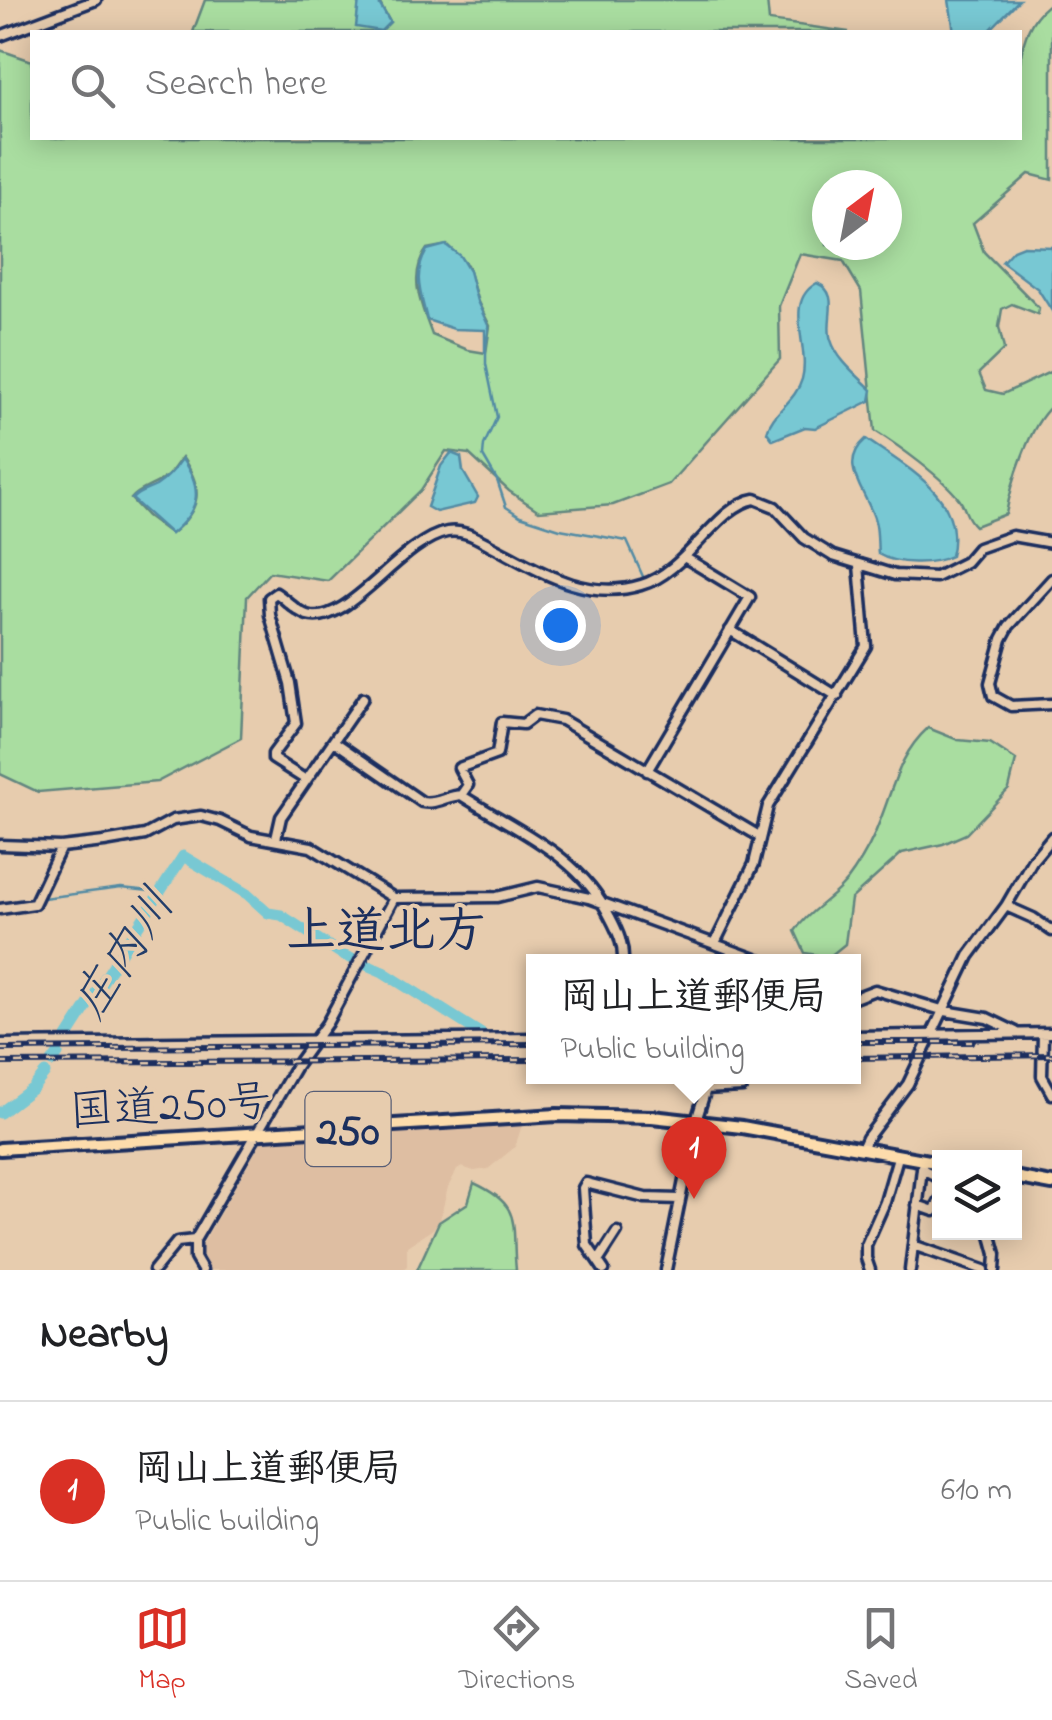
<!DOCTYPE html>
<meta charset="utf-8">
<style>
:root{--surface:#fff;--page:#f6f6f6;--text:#202124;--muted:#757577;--line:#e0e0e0;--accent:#d93025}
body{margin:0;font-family:"Indie Flower","Klee One",sans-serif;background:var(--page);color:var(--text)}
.controls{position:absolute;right:30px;bottom:30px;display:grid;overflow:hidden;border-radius:0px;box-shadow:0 5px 25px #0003}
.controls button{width:90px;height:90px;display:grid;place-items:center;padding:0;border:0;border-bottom:2px solid var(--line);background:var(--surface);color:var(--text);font:50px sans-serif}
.compass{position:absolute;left:812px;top:170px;width:90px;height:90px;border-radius:50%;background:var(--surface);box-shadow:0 5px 25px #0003;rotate:32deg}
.you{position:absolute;left:560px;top:625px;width:35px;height:35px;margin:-25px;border:8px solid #fff;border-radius:50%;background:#1a73e8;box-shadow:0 0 0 15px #1a73e833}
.badge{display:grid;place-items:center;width:65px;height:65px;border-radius:50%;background:var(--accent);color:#fff;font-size:32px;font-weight:700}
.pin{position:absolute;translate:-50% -82px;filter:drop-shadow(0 2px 5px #0008)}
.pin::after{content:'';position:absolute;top:52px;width:35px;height:30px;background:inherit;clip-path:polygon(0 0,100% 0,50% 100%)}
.popup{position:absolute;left:526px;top:954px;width:335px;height:130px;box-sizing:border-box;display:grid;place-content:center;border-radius:0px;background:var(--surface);filter:drop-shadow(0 2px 8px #0005);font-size:32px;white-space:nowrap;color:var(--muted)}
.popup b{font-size:38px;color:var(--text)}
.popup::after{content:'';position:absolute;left:50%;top:100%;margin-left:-20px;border:20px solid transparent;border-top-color:var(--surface)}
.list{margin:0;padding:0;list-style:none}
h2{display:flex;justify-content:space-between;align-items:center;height:130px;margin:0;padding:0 40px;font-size:42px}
h2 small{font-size:32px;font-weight:400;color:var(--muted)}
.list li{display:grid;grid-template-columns:65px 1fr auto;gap:30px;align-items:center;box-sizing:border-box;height:180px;padding:0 40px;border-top:2px solid var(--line)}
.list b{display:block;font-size:38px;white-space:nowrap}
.list p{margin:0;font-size:32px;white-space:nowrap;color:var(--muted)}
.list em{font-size:32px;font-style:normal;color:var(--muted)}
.icon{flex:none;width:55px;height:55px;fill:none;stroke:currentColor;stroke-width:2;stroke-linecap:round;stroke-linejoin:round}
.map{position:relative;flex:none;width:1052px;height:1270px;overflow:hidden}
.search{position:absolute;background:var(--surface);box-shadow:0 5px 25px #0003;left:30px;right:30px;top:30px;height:110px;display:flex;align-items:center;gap:25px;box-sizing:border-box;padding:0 35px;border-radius:0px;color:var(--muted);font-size:38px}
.sheet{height:310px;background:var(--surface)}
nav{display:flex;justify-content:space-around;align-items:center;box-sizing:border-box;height:140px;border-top:2px solid var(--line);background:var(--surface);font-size:28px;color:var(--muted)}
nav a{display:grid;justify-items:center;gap:5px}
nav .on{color:var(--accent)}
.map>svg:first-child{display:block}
.built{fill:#debea2}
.green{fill:#a9dda0;stroke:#62867f;stroke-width:2.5;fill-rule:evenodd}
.water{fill:#78c8d3;stroke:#538ba4;stroke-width:2.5}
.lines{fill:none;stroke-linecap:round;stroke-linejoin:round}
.stream{stroke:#538ba4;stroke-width:2.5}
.river{stroke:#78c8d3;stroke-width:11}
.minor-casing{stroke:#1b2f5e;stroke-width:15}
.highway-casing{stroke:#1b2f5e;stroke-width:18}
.minor{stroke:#e7ccae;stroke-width:8}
.highway{stroke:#fddcac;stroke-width:10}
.rail-casing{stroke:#1b2f5e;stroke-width:6}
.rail{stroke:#e7ccae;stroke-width:2.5;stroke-dasharray:8;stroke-linecap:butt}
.labels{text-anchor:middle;stroke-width:8;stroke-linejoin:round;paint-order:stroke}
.shield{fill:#e7ccae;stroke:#585e76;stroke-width:2.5}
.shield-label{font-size:42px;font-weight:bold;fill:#1b2f5e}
.street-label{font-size:45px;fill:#1b2f5e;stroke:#e7ccae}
.water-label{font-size:48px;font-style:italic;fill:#243e6a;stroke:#e7ccae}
.quarter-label{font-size:50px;font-weight:bold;fill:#1b2f5e;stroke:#e7ccae}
</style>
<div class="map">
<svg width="1052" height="1270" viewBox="0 0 1052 1270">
<rect width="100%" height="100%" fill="#e7ccae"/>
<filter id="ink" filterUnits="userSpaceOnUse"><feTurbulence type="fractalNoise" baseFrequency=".01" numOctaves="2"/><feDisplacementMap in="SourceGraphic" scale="20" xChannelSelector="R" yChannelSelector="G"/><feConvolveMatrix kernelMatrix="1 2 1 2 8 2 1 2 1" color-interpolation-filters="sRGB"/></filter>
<g filter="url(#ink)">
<path class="built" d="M 522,1125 L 515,1147 L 488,1169 L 474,1171 L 462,1167 L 457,1170 L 448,1187 L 440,1219 L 433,1229 L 407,1246 L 407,1266 L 402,1270 L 207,1270 L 205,1267 L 201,1256 L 202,1245 L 261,1142 Z"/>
<path class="green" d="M 205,0 L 359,0 L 381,31 L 390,22 L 378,0 L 767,0 L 769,21 L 849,32 L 193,32 Z
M 1052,2 L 1052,180 L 1029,174 L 973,223 L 984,252 L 1039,308 L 1038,314 L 1012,304 L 1002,309 L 999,327 L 1004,349 L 979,373 L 986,390 L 1003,394 L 1052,371 L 1052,406 C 1029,425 1011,485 1006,514 L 975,526 C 965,517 966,508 959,499 C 942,477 899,446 875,431 L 861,291 L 843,261 L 800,254 L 779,306 L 780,359 L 669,484 L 613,505 L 539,511 L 509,491 L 469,454 L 446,451 L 421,490 L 328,581 L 270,572 L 247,597 L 241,738 L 157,782 L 38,792 L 0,774 L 0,50 L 32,61 L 32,138 L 1020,138 C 1020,94 1009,30 1052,2 ZM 827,185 L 887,185 L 887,245 L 827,245 ZM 447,245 L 467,265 L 478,302 L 490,326 L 486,353 L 468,350 L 432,335 C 422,307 407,277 427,249 ZM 182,457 C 204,488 202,509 171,534 L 147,516 L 131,499 C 140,488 155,486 166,477 C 173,471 177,463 182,457 Z
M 928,728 L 958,740 L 990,743 L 1016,760 L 1009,789 L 966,834 L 943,844 L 902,853 L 851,899 L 845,944 L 829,957 L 805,953 L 795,931 C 811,907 838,897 854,871 C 864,856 873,840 879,823 C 893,789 899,754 928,728 Z
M 474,1183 C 524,1206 511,1223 516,1270 L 417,1270 L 439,1222 L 468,1203 Z"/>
<path class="water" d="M 359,0 L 377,0 L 390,22 L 381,31 L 356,27 Z
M 949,0 L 1019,0 L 988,32 L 954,32 Z
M 446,245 L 460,256 L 469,271 L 477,301 L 489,327 L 485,353 L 485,330 L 454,329 L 427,320 C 421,294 412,275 427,250 Z
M 1023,246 L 1052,247 L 1052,311 L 1038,289 L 1002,262 L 1013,250 Z
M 817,283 C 842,294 824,320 831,340 C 837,360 858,376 872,390 L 870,401 L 815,428 L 805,427 L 773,440 L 767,432 C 772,412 796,401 802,379 C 811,348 782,302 817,283 Z
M 866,439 C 907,468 966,497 951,556 C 933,565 896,565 878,554 C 877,544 878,531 875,521 C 867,491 836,465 866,439 Z
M 451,453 L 461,457 L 463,471 L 478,497 L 475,503 L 436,512 L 427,507 L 441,466 Z
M 182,459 C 203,489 201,509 171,534 L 132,499 C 139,491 146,491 156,486 C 167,479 175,469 182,459 Z"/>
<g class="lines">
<path class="stream" d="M 486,346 L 486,364 L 497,417 L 484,445 L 483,456 L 497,480 L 506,507 L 520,516 L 560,529 L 627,541 L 645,581
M 43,898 L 121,888 L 160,892
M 0,905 L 31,900"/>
<path class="river" d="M 66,1039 L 183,856 L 247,894 L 268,913 L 281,915 L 343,955 L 383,972 L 483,1035
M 52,1062 L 58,1054
M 0,1113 L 33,1088 L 45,1073"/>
<g class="minor-casing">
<path id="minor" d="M 0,36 L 96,0
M 1052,579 L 1009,626 L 1002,639 L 990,683 L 993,696 L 1011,706 L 1052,704
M 730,630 L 837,696
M 335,742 L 422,802 C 436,805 446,796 461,795 C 517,831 580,855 610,917 C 618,932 624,945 623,962
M 647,771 L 750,597 L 684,557
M 306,780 L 273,759 L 273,754 L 296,723 L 290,683 L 270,615 L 269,598 L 276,593 C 287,600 295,611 307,615 C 348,628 400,541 447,532 C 463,529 477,538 490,545 C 538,570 585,602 641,585 C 686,573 717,505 755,499 L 775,507 L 804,538 L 833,556 L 895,575 L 936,577 L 966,562 L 978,548 L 1012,536 L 1052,543
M 461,795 L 468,785 L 459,768 L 497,754 L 502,722 L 523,724 L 535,715 L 562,720 L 759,836
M 276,839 L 281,817 L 363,698
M 0,845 L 61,847 L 104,842 L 145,835 L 173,820 L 201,816 L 220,821 L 251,836 L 311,847 L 394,898 L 497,897 L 538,887 L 589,898 L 764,962
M 1006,906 L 1033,918 L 1052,931
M 0,909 L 34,904 L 61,847
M 715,943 L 754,864 L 768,806 L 866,646 L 859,565
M 854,998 L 875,990 L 945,1011 L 987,1018 L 1016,1032
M 1043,1035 L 1042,1076 L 1052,1094
M 854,1036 L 1052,1033
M 0,1044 L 534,1038
M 704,1089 L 742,1087 L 746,1080 L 742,1076
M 862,1149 L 867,1138 L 908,1084 L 969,956 L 1006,906 L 1032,861 L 1052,837
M 922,1169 L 940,1178
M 917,1205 L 934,1211 L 940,1200
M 990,1232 L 996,1254 L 995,1270
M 195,1240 L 195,1258 L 202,1270
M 913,1245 L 984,1270
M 599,1260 L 617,1232
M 154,1270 L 177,1242 L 195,1240 L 296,1066 L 327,1023 L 394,898
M 604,1270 L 587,1245 L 583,1188 L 586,1183 L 645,1198 L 680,1199
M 666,1270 L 696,1121 L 710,1076
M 870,1270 L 866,1258 L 866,1245 L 885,1202 L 898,1157
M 910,1270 L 923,1160"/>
</g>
<g class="highway-casing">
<path id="highway" d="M 0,1149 L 557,1115 L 652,1117 L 742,1127 L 940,1163
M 1014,1177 L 1052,1184"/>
</g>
<use href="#minor" class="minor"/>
<use href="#highway" class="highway"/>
<g class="rail-casing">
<path id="rail" d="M 854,1042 L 972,1042
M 0,1049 L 534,1044
M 854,1058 L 1052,1055
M 0,1063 L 534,1060"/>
</g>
<use href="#rail" class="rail"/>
</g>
</g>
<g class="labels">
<rect class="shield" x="305.5" y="1092" width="85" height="74" rx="8"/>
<g class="shield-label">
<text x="348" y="1144">250</text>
</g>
<g class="street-label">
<text transform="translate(170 1104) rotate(-3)" y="16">国道250号</text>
</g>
<g class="water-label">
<text transform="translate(122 952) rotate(-57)" y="17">庄内川</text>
</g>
<g class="quarter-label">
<text x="386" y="946">上道北方</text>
</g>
</g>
</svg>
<div class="controls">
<button><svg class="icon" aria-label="layers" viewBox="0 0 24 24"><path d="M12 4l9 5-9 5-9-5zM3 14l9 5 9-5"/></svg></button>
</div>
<svg class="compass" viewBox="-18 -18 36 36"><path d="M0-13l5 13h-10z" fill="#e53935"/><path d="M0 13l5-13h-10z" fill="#757577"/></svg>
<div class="you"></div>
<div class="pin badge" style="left:694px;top:1199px">1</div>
<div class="popup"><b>岡山上道郵便局</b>Public building</div>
<div class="search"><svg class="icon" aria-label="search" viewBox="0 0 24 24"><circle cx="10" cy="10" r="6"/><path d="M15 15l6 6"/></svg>Search here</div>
</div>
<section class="sheet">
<h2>Nearby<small></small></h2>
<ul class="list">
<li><span class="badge">1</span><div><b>岡山上道郵便局</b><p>Public building</p></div><em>610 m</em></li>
</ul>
</section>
<nav>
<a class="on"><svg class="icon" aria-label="map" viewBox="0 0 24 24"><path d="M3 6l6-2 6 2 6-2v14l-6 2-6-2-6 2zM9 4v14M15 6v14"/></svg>Map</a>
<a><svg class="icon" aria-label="directions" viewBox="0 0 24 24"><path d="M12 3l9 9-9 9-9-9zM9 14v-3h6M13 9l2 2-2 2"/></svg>Directions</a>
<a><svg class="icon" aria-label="saved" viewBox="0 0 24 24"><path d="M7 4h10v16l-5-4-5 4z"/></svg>Saved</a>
</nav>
